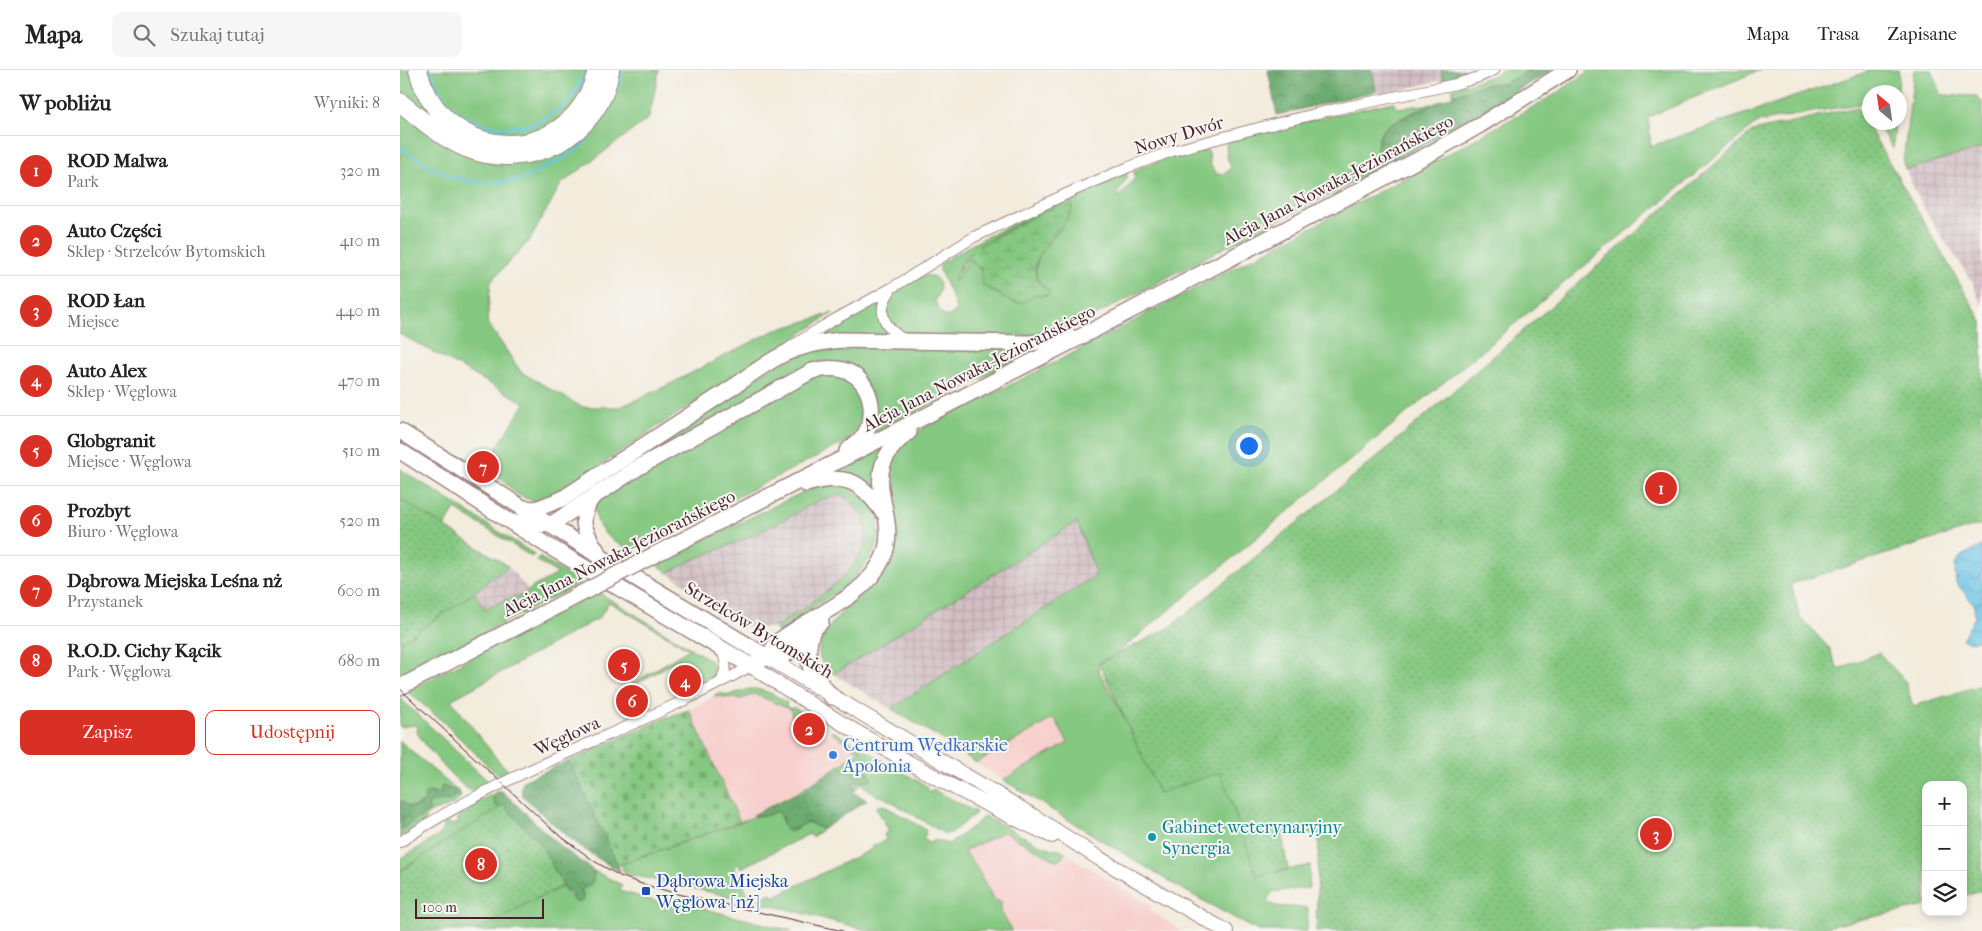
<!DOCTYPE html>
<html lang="pl">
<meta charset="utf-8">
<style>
:root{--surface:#fff;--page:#f6f6f6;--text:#222;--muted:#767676;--line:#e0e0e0;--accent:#d93025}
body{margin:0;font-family:"IM FELL French Canon",serif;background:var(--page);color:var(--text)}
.controls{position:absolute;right:15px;bottom:15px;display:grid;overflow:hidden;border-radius:10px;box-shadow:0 2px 8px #0003}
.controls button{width:45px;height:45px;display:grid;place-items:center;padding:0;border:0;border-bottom:1px solid var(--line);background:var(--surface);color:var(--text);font:25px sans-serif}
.compass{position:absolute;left:1462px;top:15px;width:45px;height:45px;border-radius:50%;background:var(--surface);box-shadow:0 2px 8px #0003;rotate:331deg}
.scale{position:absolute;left:15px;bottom:12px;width:129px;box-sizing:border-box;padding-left:5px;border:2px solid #4a1f2b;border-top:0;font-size:14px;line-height:18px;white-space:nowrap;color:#4a1f2b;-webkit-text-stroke:4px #f6f6f2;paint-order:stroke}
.you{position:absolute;left:848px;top:375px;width:18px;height:18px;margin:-12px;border:4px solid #fff;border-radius:50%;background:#1a73e8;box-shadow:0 0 0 8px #1a73e833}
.badge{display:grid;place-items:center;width:32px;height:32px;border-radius:50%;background:var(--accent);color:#fff;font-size:16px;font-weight:700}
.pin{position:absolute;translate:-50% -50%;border:2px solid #fff;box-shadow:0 1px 5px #0006}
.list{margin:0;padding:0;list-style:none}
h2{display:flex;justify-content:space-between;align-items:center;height:65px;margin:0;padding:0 20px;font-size:21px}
h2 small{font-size:16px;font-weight:400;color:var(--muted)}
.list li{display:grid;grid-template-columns:32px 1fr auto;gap:15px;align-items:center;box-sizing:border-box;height:70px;padding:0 20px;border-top:1px solid var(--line)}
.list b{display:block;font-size:19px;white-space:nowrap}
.list p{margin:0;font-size:16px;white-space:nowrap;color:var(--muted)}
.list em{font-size:16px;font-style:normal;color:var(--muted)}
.actions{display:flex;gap:10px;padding:15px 20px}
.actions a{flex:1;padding:11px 0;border:1px solid var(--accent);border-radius:10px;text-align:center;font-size:18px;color:var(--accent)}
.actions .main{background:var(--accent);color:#fff}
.icon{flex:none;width:28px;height:28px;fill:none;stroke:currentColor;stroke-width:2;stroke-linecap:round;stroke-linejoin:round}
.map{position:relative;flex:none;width:1582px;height:861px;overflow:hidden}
header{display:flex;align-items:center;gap:30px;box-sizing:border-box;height:70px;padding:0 25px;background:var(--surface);border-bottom:1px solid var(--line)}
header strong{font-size:24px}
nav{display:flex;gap:28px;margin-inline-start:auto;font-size:18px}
.search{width:350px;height:45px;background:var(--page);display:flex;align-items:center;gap:12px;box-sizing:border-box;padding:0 18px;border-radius:10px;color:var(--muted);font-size:19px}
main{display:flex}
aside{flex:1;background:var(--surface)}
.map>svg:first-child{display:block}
.built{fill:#f7d0cd}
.industrial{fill:url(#industrial-grid)}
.grass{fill:#85c881;stroke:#687456;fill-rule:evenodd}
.forest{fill:url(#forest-crowns);stroke:#5b664d}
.wetland{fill:url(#wetland-marsh);stroke:#687456}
.cemetery{fill:url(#cemetery-stones);stroke:#687456}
.garden{fill:url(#garden-dots);stroke:#687456}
.water{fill:url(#water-waves);stroke:#5a7289}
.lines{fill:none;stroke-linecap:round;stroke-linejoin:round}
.stream{stroke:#6ac4e7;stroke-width:2.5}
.street-casing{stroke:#9e8583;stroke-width:12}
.secondary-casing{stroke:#9e8583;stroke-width:16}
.primary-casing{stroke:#9e8583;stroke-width:18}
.highway-casing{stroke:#9e8583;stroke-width:20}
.street{stroke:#fff;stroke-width:10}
.secondary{stroke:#fff;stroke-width:14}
.primary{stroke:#fff;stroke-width:15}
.highway{stroke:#fff;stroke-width:18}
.tram{stroke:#4a1f2b;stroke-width:1}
.primary-bridge-casing{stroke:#9e8583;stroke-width:18;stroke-linecap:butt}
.primary-bridge{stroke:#fff;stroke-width:15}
.shop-dot{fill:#3f7fe0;stroke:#f6f6f2;stroke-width:2}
.culture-dot{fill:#0f9aa8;stroke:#f6f6f2;stroke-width:2}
.transit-dot{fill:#1a4fb4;stroke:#f6f6f2;stroke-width:2}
.labels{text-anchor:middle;stroke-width:4;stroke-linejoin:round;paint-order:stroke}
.street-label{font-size:18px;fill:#4a1f2b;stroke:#f6f6f2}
.shop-label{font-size:18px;fill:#366cbe;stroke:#f6f6f2;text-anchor:start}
.culture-label{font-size:18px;fill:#0d838f;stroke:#f6f6f2;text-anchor:start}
.transit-label{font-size:18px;fill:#164399;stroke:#f6f6f2;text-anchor:start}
</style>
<header>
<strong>Mapa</strong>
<div class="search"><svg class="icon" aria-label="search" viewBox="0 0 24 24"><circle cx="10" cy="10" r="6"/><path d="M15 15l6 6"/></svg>Szukaj tutaj</div>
<nav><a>Mapa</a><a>Trasa</a><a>Zapisane</a></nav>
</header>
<main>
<aside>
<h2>W pobliżu<small>Wyniki: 8</small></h2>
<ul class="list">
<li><span class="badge">1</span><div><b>ROD Malwa</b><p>Park</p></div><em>320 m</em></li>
<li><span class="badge">2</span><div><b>Auto Części</b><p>Sklep · Strzelców Bytomskich</p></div><em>410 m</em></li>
<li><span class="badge">3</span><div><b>ROD Łan</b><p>Miejsce</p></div><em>440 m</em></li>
<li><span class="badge">4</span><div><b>Auto Alex</b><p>Sklep · Węglowa</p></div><em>470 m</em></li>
<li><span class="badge">5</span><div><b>Globgranit</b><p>Miejsce · Węglowa</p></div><em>510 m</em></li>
<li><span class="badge">6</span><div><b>Prozbyt</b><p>Biuro · Węglowa</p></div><em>520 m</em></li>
<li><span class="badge">7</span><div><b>Dąbrowa Miejska Leśna nż</b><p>Przystanek</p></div><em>600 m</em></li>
<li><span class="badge">8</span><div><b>R.O.D. Cichy Kącik</b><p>Park · Węglowa</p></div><em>680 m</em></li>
</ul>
<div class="actions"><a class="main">Zapisz</a><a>Udostępnij</a></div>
</aside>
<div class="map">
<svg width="1582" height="861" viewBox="0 0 1582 861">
<defs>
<pattern id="industrial-grid" width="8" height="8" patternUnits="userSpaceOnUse" patternTransform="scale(1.25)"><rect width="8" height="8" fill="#d2bec3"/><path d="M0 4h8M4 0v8" fill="none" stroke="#b6a3a8"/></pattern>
<pattern id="forest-crowns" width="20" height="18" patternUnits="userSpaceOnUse" patternTransform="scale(1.25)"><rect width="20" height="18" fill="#6cac6f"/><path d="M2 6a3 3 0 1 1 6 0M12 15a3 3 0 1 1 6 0" fill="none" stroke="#5b8b5b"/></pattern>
<pattern id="wetland-marsh" width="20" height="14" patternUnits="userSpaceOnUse" patternTransform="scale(1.25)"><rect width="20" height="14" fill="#85c881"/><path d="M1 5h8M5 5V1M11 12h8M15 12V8" fill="none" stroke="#74ab70"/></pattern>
<pattern id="cemetery-stones" width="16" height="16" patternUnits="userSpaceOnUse" patternTransform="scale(1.25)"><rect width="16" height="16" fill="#85c881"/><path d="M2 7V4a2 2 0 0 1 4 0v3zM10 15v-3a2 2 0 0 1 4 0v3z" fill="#74ab70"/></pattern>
<pattern id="garden-dots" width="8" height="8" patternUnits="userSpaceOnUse" patternTransform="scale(1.25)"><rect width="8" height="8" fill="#85c881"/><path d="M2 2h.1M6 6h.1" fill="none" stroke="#74ab70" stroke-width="1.8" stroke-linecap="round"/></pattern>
<pattern id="water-waves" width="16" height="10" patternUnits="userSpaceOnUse" patternTransform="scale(1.25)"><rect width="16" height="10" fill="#6ac4e7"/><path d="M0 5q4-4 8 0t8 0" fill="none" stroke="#5da8c6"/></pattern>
</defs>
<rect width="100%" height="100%" fill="#f6f6f2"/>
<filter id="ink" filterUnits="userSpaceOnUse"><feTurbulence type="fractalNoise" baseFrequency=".02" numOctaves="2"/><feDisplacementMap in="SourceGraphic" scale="10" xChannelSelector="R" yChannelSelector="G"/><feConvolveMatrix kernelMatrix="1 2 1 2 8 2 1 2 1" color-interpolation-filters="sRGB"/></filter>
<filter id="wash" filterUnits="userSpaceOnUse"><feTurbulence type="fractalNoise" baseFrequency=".0096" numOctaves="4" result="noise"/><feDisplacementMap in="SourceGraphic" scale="20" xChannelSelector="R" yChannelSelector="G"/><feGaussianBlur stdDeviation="1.12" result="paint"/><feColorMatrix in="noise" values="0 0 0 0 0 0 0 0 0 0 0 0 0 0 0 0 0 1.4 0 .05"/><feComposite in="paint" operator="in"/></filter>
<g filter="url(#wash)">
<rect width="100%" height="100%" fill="#f3ebdb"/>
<path class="built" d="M 355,624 L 409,648 L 425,666 L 431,662 L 460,681 L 433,702 L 402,720 L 340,752 L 289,640 L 316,625 L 341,629 Z
M 654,648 L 669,673 L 603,710 L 576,693 Z
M 604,762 L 629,776 L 661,789 L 666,784 L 750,835 L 752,842 L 782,861 L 612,861 L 577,798 L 563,781 Z"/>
<path class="industrial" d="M 972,0 L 1041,0 L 1043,10 L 980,24 L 976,21 Z
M 1582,77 L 1582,236 L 1571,209 L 1533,154 L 1516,123 L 1506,100 Z
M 442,425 L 455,435 L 467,456 L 468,469 L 455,495 L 429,520 L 374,558 L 351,558 L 268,503 L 297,488 L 357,464 L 422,429 Z
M 677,452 L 697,505 L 491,639 L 434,604 Z
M 108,496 L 129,521 L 116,529 L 110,528 L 86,540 L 74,523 Z"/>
<path class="grass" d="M 0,0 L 14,0 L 74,72 L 172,59 L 73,76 L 0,27 Z
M 24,0 L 191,0 L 171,40 L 140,62 L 93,67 L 43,40 Z
M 216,0 L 259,0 L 249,48 L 161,114 L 130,170 L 91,211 L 87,252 L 121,302 L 182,337 L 220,337 L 264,317 L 373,261 L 433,243 L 248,363 L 160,423 L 158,422 L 150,428 L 136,432 L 118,425 L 86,395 L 125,333 L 0,264 L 0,39 L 110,92 Z
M 1102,0 L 1130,0 L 1104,14 C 1089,10 1067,21 1053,25 L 1052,19 L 1092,6 Z
M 1190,0 L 1360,0 L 1248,47 L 1251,76 L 1472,0 L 1499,0 L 1498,22 L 1470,22 L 1469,43 L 1463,33 L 1358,52 L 698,599 L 762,719 L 822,698 L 858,806 L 910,795 L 909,818 L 872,822 L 867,831 L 875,836 L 908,838 L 907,861 L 858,861 L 782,819 L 603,710 L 668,673 L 654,648 L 576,693 L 537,666 L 491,639 L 696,505 L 677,452 L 434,604 C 389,576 458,530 479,508 C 483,504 486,498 489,493 C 508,461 491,448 489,419 C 488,402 495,379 509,368 C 514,364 520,361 525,357 L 652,294 L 1003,109 L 1156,24 Z
M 1514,0 L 1532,0 L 1542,25 L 1577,26 L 1582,32 L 1582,78 L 1506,100 L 1503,93 Z
M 993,32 L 997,38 L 1032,34 C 1019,41 988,50 981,63 C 977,69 977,78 977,86 L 937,112 L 942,119 L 827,176 L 673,257 L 645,265 L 508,267 L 490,254 C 488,248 485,240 487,234 C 492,221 529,194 538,211 C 542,218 539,223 535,230 L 539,240 L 544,246 L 549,246 L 556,241 L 555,234 L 540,201 L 540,195 L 544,191 C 602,155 665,129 727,102 L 726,109 L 718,123 L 718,126 L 720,126 L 735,108 L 734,100 L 773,86 L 806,80 L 809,82 L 810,94 L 816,104 L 825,104 L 831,97 L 827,87 L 826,74 L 831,71 L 894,54 ZM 667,131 L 671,131 C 680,150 622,179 639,213 L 648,220 L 647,226 L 635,224 C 618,242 603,226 586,217 L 581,204 L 581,198 L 577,197 L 570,189 L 559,206 C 559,203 558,200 559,198 C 566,174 644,142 667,131 Z
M 1476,53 L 1495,53 L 1493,78 Z
M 475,231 L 478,232 L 479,235 L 489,264 L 411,268 Z
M 436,276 L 635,278 L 634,281 L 470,366 L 477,343 L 439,295 L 243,390 L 239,384 L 388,287 Z
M 425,304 C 430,305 436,305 440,306 C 460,313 468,337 459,355 C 457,361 451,366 447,371 L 231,481 C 207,465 198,466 194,435 L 203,424 L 407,310 Z
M 492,368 L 476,424 L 426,402 Z
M 0,399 L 134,484 L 132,487 L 55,439 L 44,457 L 0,429 Z
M 422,413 L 444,413 L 472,434 L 478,448 L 479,464 L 476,479 L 460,502 L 442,518 L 377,562 L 374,558 C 413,531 513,475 442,425 L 422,429 L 357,464 L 297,488 L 268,503 L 256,493 Z
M 139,487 L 181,513 L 0,606 L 0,573 L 74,523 L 86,540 C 93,537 101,530 108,529 C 115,527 125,528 131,518 L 158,504 L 136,490 Z
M 198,522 L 310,590 L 313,595 L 313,607 L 276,625 L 275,624 L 296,612 L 295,609 L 299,606 L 287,588 L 280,591 L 279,589 L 233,616 L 232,614 L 289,579 L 209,532 L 199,548 L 51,630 L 97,689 L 112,704 L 103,710 L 41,650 L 7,621 Z
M 349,619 C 364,618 375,625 387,633 L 386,636 L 391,639 L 393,637 L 426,657 L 421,661 L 408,648 L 394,659 L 391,640 L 355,624 L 341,629 L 314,626 L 319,623 L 329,625 Z
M 0,628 L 92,715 C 86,718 77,724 70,720 C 58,715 23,674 17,662 L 18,656 L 14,655 L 0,657 Z
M 433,661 L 528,717 L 527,720 L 530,722 L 534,720 L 576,742 L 575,744 L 551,763 L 545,764 L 484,727 L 478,726 L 460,713 L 455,721 L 453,711 L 472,708 L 464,697 L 447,701 L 440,695 L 460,681 L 431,662 Z
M 0,671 L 55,719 L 51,720 L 46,717 L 39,725 L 25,724 L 25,732 L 14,737 L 9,737 L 0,730 Z
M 100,720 L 103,722 L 100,723 L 99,738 L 79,752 L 0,861 L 72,756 L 0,801 L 0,789 L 40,765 L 46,751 L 53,755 L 58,753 L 58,747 L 70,741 L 74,734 Z
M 56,725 L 61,726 C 53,741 34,736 25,747 L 25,751 L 0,767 L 0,760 L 29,741 L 28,734 L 37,730 L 51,730 Z
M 483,735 L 525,759 L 526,764 L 523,769 L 529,773 L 535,770 L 549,774 L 576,754 L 584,746 L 642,776 L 666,782 L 661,789 L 655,790 L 604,762 L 564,781 L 577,798 L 594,830 L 602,832 L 600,840 L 612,861 L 470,861 L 391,840 L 232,805 L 224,802 L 221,794 L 340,752 C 354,745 363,746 378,741 L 380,743 L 382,751 L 390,762 L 407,752 L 423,759 L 412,767 L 409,764 L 341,798 L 339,794 L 334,797 L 351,830 L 357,830 L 371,823 L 373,827 L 472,779 L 471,777 L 486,770 L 484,764 L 489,761 L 476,737 Z
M 194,801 L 222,815 L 220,821 L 275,837 L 277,832 L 392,861 L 77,861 L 129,832 L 163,816 L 167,822 L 182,831 L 183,825 L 181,820 L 185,818 L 194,806 Z"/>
<path class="forest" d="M 868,0 L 972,0 L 976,21 L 877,45 Z
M 1041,0 L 1064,0 L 1062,7 L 1043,13 Z
M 1130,0 L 1153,0 L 1042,65 L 949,115 L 942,119 L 936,112 L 977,86 C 978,72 978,64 989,55 C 1011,44 1083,8 1104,14 Z
M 169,691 L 218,795 L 220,801 C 184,783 153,755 123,726 L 121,720 L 123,711 Z
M 440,695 L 447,701 L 452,697 L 464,696 L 472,709 L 469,711 L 453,711 L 454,723 L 467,730 L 423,759 L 407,752 L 390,762 L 386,760 L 378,741 L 365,746 L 353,745 L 402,720 Z
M 42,716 L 51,720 L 55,719 L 59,721 L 61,726 L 56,725 L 51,730 C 43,732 34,728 28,735 L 29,741 L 0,760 L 0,730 L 9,737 L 14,737 L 24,732 L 25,724 L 28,722 L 40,724 Z
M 103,722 L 159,775 L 194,801 C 194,816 190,814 181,820 L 183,825 L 182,831 L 177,833 L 172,829 L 171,822 L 163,819 L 163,815 L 103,736 L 99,738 L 95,735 L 93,728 L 95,725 Z"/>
<path class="wetland" d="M 668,131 L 671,131 C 681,151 619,184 639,212 C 641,216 647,218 650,222 L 649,225 L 641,226 L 635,224 C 621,239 610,232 597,223 C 592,220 587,218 583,215 L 581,198 L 577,197 L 571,189 L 558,209 L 555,211 L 553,210 L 566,188 L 577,177 L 640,143 Z"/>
<path class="cemetery" d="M 289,640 L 340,752 L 218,795 L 169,691 L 267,647 Z"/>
<path class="garden" d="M 1457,37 L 1582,252 L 1582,454 L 1391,514 L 1400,547 L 1429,578 L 1438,599 L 1479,583 L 1505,611 L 1513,636 L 1582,615 L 1582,821 L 1563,826 L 1563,715 L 1526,715 L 1526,836 L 1406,861 L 916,861 L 919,764 L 892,764 L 882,767 L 888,799 L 857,806 L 820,702 L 759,723 L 699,593 L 769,558 L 983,382 L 1353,61 Z
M 0,429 L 108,496 L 74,523 L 0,573 Z
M 103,735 L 141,775 L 163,816 L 129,832 L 77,861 L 0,861 L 0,801 Z"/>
<path class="water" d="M 1582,476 L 1582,569 L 1571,572 L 1562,569 L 1575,547 L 1574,534 L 1556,513 L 1555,495 L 1561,486 Z"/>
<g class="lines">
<path class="stream" d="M 31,0 C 51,77 161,76 186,0
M 0,77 C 16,88 34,100 53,107 C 71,113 107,115 125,108 C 131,105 136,101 142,99 C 150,94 161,91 169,85 C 198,65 216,34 222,0"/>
</g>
</g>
<g filter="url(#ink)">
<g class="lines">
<g class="street-casing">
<path id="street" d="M 490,221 C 475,242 485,259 505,270
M 389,278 L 425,255 L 495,216 L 574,167 L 675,120 L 729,97 L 772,81 L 850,60 L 927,41 L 1056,14 L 1079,7 L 1094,0
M 320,577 C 327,590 327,599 321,612
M 0,772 C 108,698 237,660 351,596"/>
</g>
<g class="secondary-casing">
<path id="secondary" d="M 367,587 L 630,744 L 700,789 L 826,861
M 351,596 C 446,658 550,719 652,766"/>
</g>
<g class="primary-casing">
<path id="primary" d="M 0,361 L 201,487 L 367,587
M 0,381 L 145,474 L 351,596 C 356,593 363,590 368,586 C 372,582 374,575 379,571 C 412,545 464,529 483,488 C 503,442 451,405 509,362
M 406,414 C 444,404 459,408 482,441
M 192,428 C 177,451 185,462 199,484
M 123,438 L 136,439 L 162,429 L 339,313 C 377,285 393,275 441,270 L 630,273 L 670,267
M 116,452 L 150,455 L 239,397 L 412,301 C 422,299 432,297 443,300 C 471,307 480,346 462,368 C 458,372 452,376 447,381
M 254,485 L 684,265 L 1031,83 L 1080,55 L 1168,0
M 412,562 C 403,594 411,603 432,627
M 367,587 L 383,586 L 391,581 L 421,552
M 0,617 L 165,532"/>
</g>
<g class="highway-casing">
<path id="highway" d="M 18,0 C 43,98 174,99 197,0
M 0,32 C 20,49 42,68 66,78 C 126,103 201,67 210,0"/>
</g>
<use href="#street" class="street"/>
<use href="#secondary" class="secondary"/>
<use href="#primary" class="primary"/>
<use href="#highway" class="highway"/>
<path class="tram" d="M 0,619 L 154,761 L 194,791 L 220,806 L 242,814 L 278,824 L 443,861"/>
<g class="primary-bridge-casing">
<path id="primary-bridge" d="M 165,532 L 254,485"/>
</g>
<use href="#primary-bridge" class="primary-bridge"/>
</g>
</g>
<circle class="shop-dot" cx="433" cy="685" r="5"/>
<circle class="culture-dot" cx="752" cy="767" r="5"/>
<rect class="transit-dot" x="241" y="816" width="10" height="10" rx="2.5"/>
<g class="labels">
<g class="street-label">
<text transform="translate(779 65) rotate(-17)" y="6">Nowy Dwór</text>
<text transform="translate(938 110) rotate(-28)" y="6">Aleja Jana Nowaka-Jeziorańskiego</text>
<text transform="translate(579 298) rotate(-27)" y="6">Aleja Jana Nowaka-Jeziorańskiego</text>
<text transform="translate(219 483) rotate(-27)" y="6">Aleja Jana Nowaka-Jeziorańskiego</text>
<text transform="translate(359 560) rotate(31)" y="6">Strzelców Bytomskich</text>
<text transform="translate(167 666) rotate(-25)" y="6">Węglowa</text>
</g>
<g class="shop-label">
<text x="443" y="681">Centrum Wędkarskie<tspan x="443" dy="21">Apolonia</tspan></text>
</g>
<g class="culture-label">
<text x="762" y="763">Gabinet weterynaryjny<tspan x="762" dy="21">Synergia</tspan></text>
</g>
<g class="transit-label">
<text x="256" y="817">Dąbrowa Miejska<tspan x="256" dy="21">Węglowa [nż]</tspan></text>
</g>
</g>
</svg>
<div class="controls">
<button>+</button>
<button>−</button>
<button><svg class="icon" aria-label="layers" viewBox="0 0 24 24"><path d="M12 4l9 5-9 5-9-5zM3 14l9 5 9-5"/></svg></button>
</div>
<svg class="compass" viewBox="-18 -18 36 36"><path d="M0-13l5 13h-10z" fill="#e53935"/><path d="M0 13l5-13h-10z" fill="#767676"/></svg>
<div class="scale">100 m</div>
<div class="you"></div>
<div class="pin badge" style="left:1261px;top:418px">1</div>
<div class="pin badge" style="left:409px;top:659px">2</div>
<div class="pin badge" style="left:1256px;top:764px">3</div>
<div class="pin badge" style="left:285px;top:611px">4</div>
<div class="pin badge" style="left:224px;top:595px">5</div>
<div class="pin badge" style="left:232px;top:631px">6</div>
<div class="pin badge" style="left:83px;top:397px">7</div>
<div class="pin badge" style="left:81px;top:794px">8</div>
</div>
</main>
